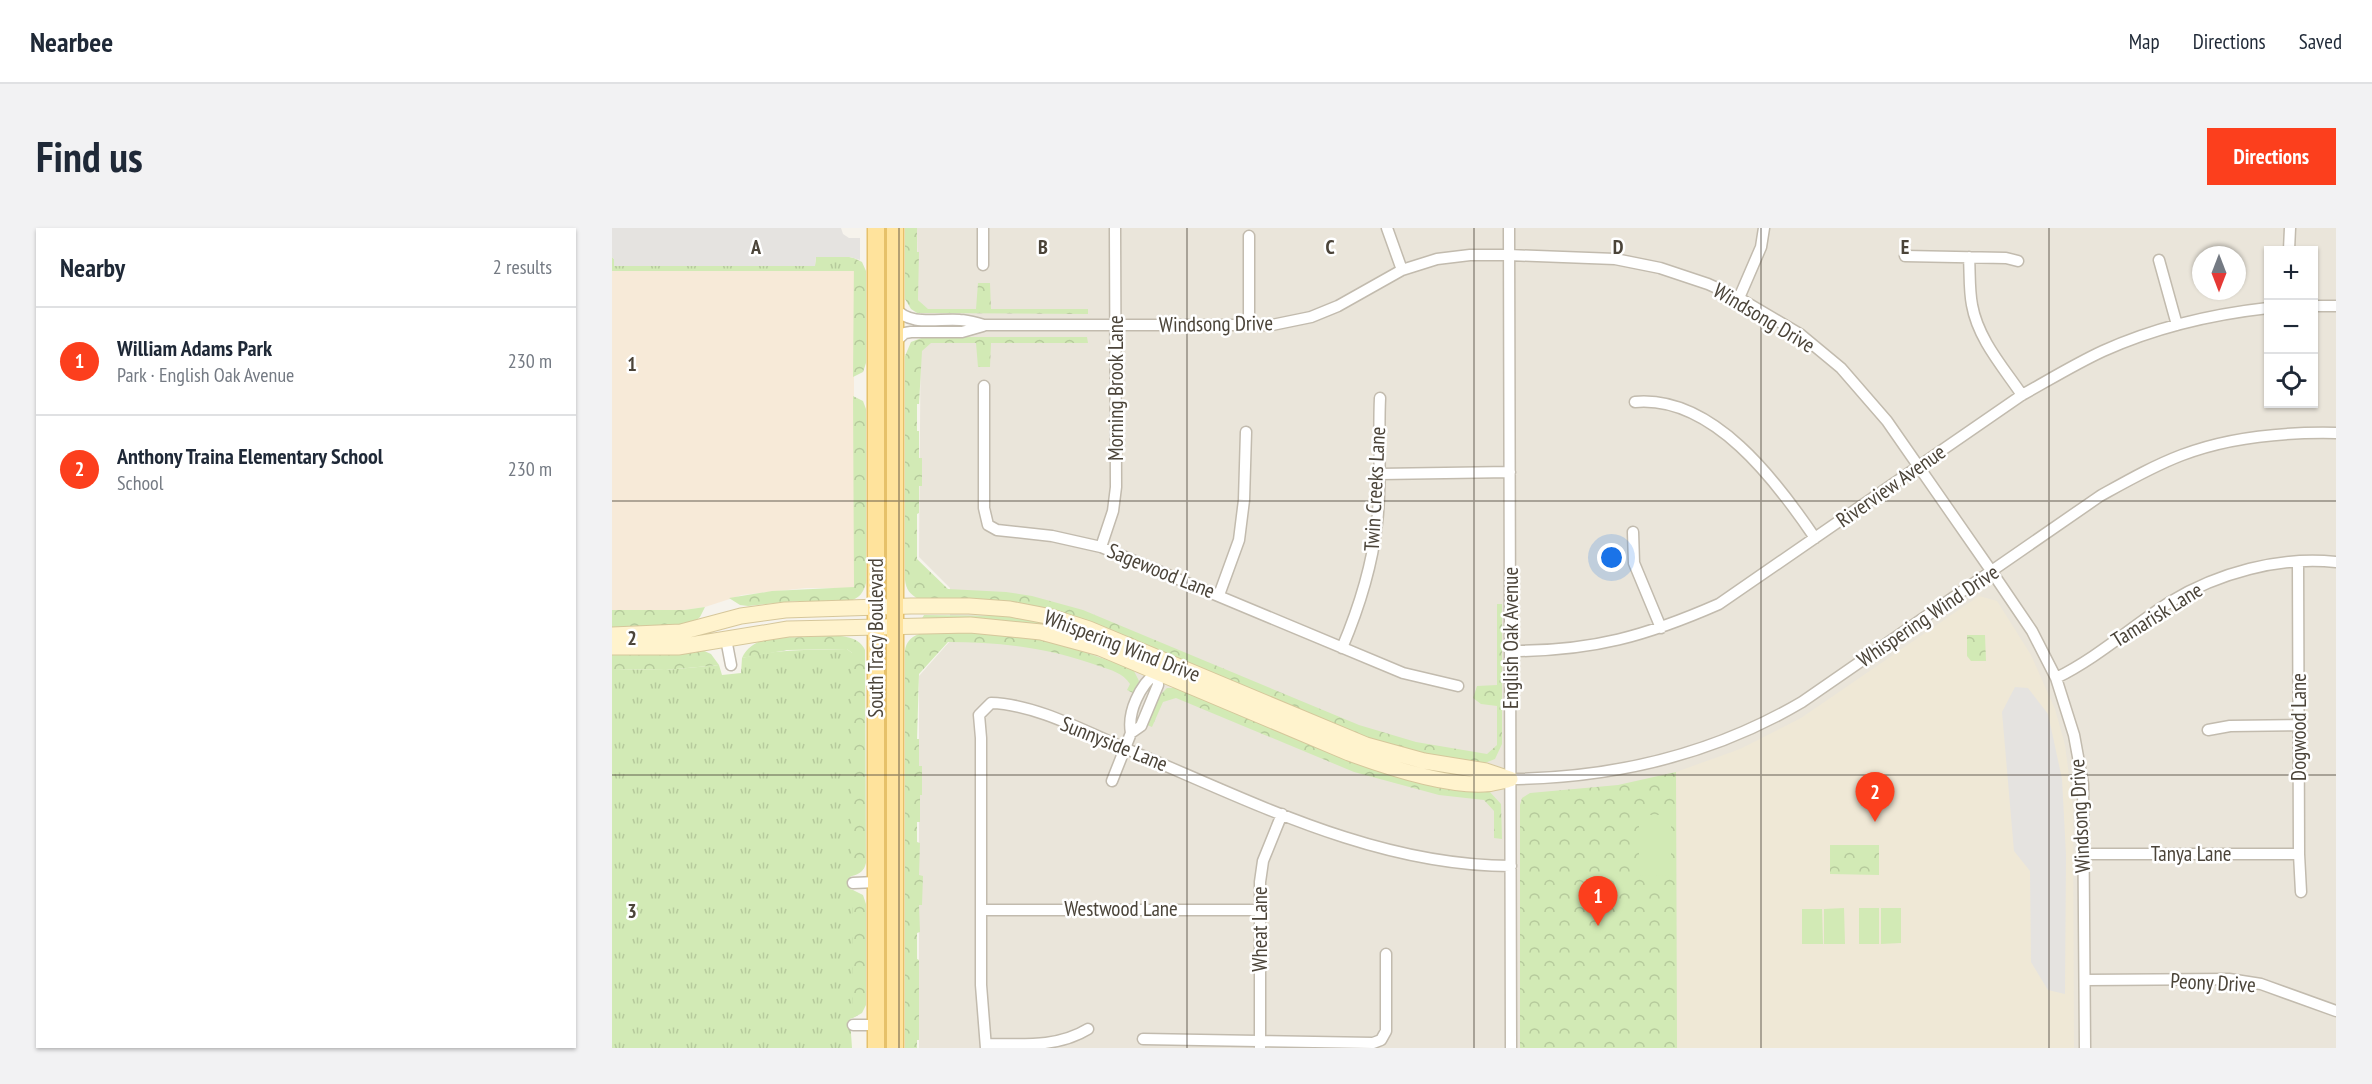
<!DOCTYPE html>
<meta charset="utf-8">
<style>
:root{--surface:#fff;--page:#f2f2f3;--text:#1f2937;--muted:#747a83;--line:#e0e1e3;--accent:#fc3f1d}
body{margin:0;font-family:"PT Sans Narrow",sans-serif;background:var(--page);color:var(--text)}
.controls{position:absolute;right:18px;top:18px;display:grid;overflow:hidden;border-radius:0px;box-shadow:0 2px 4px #0004}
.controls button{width:54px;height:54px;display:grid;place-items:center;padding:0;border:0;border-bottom:2px solid var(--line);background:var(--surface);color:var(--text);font:30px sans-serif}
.compass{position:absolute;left:1580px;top:18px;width:54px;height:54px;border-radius:50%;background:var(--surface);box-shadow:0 2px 4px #0004;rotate:180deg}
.you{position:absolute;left:1000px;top:330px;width:21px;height:21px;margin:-15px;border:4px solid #fff;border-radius:50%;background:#1a73e8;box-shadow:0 0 0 9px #1a73e833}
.badge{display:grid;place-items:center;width:39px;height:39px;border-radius:50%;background:var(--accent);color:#fff;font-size:20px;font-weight:700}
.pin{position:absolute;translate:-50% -50px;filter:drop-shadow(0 2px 3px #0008)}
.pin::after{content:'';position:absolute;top:32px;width:21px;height:18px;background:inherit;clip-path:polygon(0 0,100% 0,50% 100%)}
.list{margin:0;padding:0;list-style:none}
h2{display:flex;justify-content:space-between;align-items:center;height:78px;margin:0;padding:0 24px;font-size:26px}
h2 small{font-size:20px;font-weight:400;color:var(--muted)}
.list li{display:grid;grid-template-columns:39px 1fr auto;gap:18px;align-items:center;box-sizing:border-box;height:108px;padding:0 24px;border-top:2px solid var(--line)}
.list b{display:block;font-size:22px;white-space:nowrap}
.list p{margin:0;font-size:20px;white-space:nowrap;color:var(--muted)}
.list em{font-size:20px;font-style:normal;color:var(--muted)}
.icon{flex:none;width:33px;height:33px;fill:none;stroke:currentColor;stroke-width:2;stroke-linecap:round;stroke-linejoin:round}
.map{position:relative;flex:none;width:1724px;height:820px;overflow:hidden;border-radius:0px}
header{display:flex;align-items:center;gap:36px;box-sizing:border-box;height:84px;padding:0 30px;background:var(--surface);border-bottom:2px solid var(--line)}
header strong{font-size:28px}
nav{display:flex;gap:33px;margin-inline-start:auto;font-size:21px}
.intro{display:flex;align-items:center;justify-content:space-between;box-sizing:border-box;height:144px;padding:0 36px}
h1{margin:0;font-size:42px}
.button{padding:15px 27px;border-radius:0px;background:var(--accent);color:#fff;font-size:21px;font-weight:700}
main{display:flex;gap:36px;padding:0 36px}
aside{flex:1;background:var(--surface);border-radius:0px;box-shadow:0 2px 4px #0004}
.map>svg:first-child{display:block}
.residential{fill:#eae5da;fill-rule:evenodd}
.commercial{fill:#f7ead8}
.education{fill:#efe8d6}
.grass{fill:url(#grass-tufts)}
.park{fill:url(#park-crowns)}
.pitch{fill:#d2eab5}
.parking{fill:#e5e3e0}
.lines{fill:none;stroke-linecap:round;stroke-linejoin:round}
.street-casing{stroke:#c2bbae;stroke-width:13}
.secondary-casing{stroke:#d6c79b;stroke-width:17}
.primary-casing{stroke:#e6c16a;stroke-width:19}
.street{stroke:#fff;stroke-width:10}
.secondary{stroke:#fff3cd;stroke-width:15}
.primary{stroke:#ffe39c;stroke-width:16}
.grid{fill:none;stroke:#4b4439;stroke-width:1.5;stroke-opacity:0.55}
.labels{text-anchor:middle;stroke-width:5;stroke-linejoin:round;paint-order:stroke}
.street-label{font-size:21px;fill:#4b4439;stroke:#fff}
.grid-label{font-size:20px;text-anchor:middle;font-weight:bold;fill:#4b4439;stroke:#fff;stroke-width:5;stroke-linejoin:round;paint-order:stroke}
</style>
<header>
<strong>Nearbee</strong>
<nav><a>Map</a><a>Directions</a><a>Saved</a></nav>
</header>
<div class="intro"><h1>Find us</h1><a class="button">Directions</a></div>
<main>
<aside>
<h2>Nearby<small>2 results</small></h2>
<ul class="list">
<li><span class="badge">1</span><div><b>William Adams Park</b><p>Park · English Oak Avenue</p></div><em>230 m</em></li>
<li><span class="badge">2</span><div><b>Anthony Traina Elementary School</b><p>School</p></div><em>230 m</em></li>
</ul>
</aside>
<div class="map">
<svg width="1724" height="820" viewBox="0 0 1724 820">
<defs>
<pattern id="grass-tufts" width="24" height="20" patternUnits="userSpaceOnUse" patternTransform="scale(1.5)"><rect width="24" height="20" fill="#d2eab5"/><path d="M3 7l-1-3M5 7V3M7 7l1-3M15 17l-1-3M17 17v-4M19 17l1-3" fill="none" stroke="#b6ca9c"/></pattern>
<pattern id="park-crowns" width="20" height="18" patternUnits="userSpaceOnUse" patternTransform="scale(1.5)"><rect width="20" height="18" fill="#d2eab5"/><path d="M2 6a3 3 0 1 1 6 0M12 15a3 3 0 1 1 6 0" fill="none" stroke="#b6ca9c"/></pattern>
</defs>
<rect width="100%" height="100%" fill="#f6f3ec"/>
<path class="residential" d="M 305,0 L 1724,0 L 1724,820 L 307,820 L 307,448 L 338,413 L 338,360 L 307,329 L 309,75 L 306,72 ZM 1656,22 L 1702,22 L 1702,176 L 1656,176 ZM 1589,27 L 1625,27 L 1625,63 L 1589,63 Z"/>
<path class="commercial" d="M 0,43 L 242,43 L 242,360 L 194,360 L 130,367 L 93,379 L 72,382 L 0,382 Z"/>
<path class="education" d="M 1367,368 L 1385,373 L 1419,427 L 1443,481 L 1453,517 L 1461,579 L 1462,820 L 1065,820 L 1064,544 L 1128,521 L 1189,490 Z"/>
<path class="grass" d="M 0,29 L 2,31 L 2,38 L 203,37 L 204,29 L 237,29 L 242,30 L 242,43 L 0,43 Z
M 407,386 L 506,419 L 309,392 L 312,387 L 393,388 Z
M 235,421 L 240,425 L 241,432 L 240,648 L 238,649 L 238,661 L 241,662 L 241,790 L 238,791 L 240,820 L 0,820 L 0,441 L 54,442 L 107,437 L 110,447 L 129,445 L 130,430 C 165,421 199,422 235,421 Z"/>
<path class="park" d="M 293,0 L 305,0 L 305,24 L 307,24 L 306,72 L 316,81 L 364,81 L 366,55 L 378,55 L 379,81 L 476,81 L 476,86 L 305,85 L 299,81 L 293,71 Z
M 242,30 L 250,34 L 254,43 L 254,135 L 251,144 L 241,149 Z
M 312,109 L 475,109 L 476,115 L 379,115 L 378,139 L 366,139 L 364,115 L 319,115 L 310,123 L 307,176 L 305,176 L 305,203 L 307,203 L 307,230 L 310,230 L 310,258 L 307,258 L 307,285 L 305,286 L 305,331 L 336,361 L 394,364 L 420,368 L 471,382 L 747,497 L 804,514 L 875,526 L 885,517 L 885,478 L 869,476 L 861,470 L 865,458 L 885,457 L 885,376 L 890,376 L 890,516 L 883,531 L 873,535 L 817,527 L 757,510 L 486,397 L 443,383 L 307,371 C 298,367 294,361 293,352 L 293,128 L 299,114 Z
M 241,168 L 251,173 L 254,181 L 254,355 C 252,364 247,371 237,373 L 183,373 L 136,378 L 128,377 L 117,370 L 160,363 L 242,359 Z
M 93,379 L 88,389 L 79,397 L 0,401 L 0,382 L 72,382 Z
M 356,404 L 417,409 L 443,414 L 521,441 L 527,453 L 523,466 L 515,462 L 518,456 C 511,445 499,442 487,438 C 438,420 389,414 336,414 L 307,446 L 305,511 L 307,511 L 307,538 L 310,538 L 310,567 L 308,567 L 308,594 L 305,594 L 305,614 L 308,615 L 307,647 L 311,648 L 310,677 L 307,677 L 308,704 L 305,705 L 305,731 L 307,732 L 307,812 L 305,812 L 305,820 L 293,820 L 293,422 C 298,396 336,405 356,404 Z
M 1355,407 L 1373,407 L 1374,433 L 1359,433 L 1355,428 Z
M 193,409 C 212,409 244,402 253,422 L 254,635 C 252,643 248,646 240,648 L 240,425 L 235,421 L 175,422 L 130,430 C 141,406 171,410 193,409 Z
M 90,422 L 99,426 L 107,437 L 54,442 L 0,441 L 0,425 Z
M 555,460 L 563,460 L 838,559 L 877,563 L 889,576 L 890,611 L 882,610 L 882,583 L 872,572 L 827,567 L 742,544 L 564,470 L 551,474 L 540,499 L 535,497 L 548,467 Z
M 1064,544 L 1065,820 L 908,820 L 908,577 L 910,570 L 918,565 L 1006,557 Z
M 1218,617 L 1267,617 L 1267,647 L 1218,646 Z
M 241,662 L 251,667 L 254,676 L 254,777 L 250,785 L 241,790 Z"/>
<path class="pitch" d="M 1027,587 L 1059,587 L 1059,648 L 1027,647 Z
M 1232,680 L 1233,716 L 1212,716 L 1212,681 Z
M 1247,680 L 1267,680 L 1267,716 L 1247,716 Z
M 1269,680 L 1289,680 L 1289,715 L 1269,716 Z
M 1190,681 L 1210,681 L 1211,716 L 1190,716 Z"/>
<path class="parking" d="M 0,0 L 229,0 L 231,6 L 237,10 L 248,10 L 248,32 L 238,29 L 204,29 L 203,38 L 2,38 L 2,31 L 0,29 Z
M 1403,459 L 1416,460 L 1436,486 L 1450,551 L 1454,627 L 1453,766 L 1436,762 L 1419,734 L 1418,643 L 1402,623 L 1390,484 Z"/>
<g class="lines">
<g class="street-casing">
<path id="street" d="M 371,0 L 371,37
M 775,0 L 790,42
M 897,0 L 899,820
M 1677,22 L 1678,0
M 1293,28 L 1394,30 L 1406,33
M 1357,29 C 1358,45 1357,62 1360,77 C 1366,111 1391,139 1410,167
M 1547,32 L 1565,97
M 1127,70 L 1149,19 L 1152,0
M 1702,78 L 1724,78
M 283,80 C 298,99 327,90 348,92 C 356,92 364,95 372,97 L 660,97 L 699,89 L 726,78 L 790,42 L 825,31 L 858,27 L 897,27 L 1003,31 L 1048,40 L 1096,56 L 1127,70 L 1188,106 L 1229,140 L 1275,193 L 1380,344 L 1420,403 L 1444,450 L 1462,507 L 1471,556 L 1473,820
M 637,98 L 637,8
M 283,114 L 293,105 L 299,104 L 350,104 L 371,98
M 372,158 L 372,280 L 376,297 L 385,302 L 440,308 L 489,319 L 791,445 L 846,458
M 1023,174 C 1101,167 1165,254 1203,310
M 768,246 L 898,244
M 1021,304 L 1022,335 L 1049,400
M 489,319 L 501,283 L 504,259 L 503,0
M 1686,334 L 1687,626 L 1689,664
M 607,367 L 627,312 L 632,272 L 634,204
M 114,411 L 119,437
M 730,420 C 747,380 760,338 765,295 C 770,254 766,212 768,170
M 900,423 C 981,423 1034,408 1107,376 L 1410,167 C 1437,152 1463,136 1491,123 C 1542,100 1602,86 1656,80
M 1444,450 C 1485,430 1519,399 1558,374 C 1606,345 1667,328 1724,334
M 1596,502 L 1618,498 L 1687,497
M 519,505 C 515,484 528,457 545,444
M 898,551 C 1002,550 1100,527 1190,474 L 1488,268 C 1515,253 1541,238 1570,227 C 1617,209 1674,204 1724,205
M 500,553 L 519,505 L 529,498 L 546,457 L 545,444 L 547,440
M 1472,626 L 1687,626
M 241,655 L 264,654
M 369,682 L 648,682
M 1473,752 L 1617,751 L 1649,756 L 1724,783
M 241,797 L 264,797
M 531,811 L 761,815 L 769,812 L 774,803 L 774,726
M 374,816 C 409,816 445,820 476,801
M 374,820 L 369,757 L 369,510 L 367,487 L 379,475 C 424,476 476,505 517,522 C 639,573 763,638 899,638
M 648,820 L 648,654 L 651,633 L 670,586"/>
</g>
<g class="secondary-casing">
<path id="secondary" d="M 0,407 L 69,404 L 129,388 L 173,382 L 299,378 L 357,378 L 398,381 L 440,389 L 477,401 L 754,517 L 812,533 L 874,543 L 898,551
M 0,419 L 66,419 L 176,401 L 358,397 L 429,404 L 488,420 L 737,525 C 775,539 832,558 872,556 C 880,556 888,553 895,552"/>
</g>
<g class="primary-casing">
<path id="primary" d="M 283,0 L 283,820
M 264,820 L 264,0"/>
</g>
<use href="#street" class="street"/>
<use href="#secondary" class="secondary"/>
<use href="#primary" class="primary"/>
</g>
<path class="grid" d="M 287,0 L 287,820M 575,0 L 575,820M 862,0 L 862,820M 1149,0 L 1149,820M 1437,0 L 1437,820M 0,273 L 1724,273M 0,547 L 1724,547"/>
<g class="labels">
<g class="street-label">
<text transform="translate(1152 90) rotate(31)" y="7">Windsong Drive</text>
<text transform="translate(604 96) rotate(-1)" y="7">Windsong Drive</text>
<text transform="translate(504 160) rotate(-90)" y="7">Morning Brook Lane</text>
<text transform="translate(1279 258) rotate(-35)" y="7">Riverview Avenue</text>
<text transform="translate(763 261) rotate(-87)" y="7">Twin Creeks Lane</text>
<text transform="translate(549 343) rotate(22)" y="7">Sagewood Lane</text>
<text transform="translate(1545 387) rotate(-32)" y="7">Tamarisk Lane</text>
<text transform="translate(1316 388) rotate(-34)" y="7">Whispering Wind Drive</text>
<text transform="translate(264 410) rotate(-90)" y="7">South Tracy Boulevard</text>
<text transform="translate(899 410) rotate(-90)" y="7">English Oak Avenue</text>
<text transform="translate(510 418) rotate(21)" y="7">Whispering Wind Drive</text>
<text transform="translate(1687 499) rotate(-90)" y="7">Dogwood Lane</text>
<text transform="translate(502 516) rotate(22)" y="7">Sunnyside Lane</text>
<text transform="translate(1468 588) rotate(-93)" y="7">Windsong Drive</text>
<text x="1579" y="633">Tanya Lane</text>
<text x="509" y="688">Westwood Lane</text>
<text transform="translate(648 701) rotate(-90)" y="7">Wheat Lane</text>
<text transform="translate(1601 755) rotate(3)" y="7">Peony Drive</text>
</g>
</g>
<g class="grid-label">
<text x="144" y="26">A</text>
<text x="431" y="26">B</text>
<text x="718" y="26">C</text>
<text x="1006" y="26">D</text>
<text x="1293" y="26">E</text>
<text x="20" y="143">1</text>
<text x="20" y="417">2</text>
<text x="20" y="690">3</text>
</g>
</svg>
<div class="controls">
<button>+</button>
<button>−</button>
<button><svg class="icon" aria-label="locate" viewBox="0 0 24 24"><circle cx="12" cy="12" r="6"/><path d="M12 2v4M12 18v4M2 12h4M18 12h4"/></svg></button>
</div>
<svg class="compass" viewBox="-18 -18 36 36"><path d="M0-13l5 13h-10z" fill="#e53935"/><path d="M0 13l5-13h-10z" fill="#747a83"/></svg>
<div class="you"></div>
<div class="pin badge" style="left:986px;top:698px">1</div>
<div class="pin badge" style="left:1263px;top:594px">2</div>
</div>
</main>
